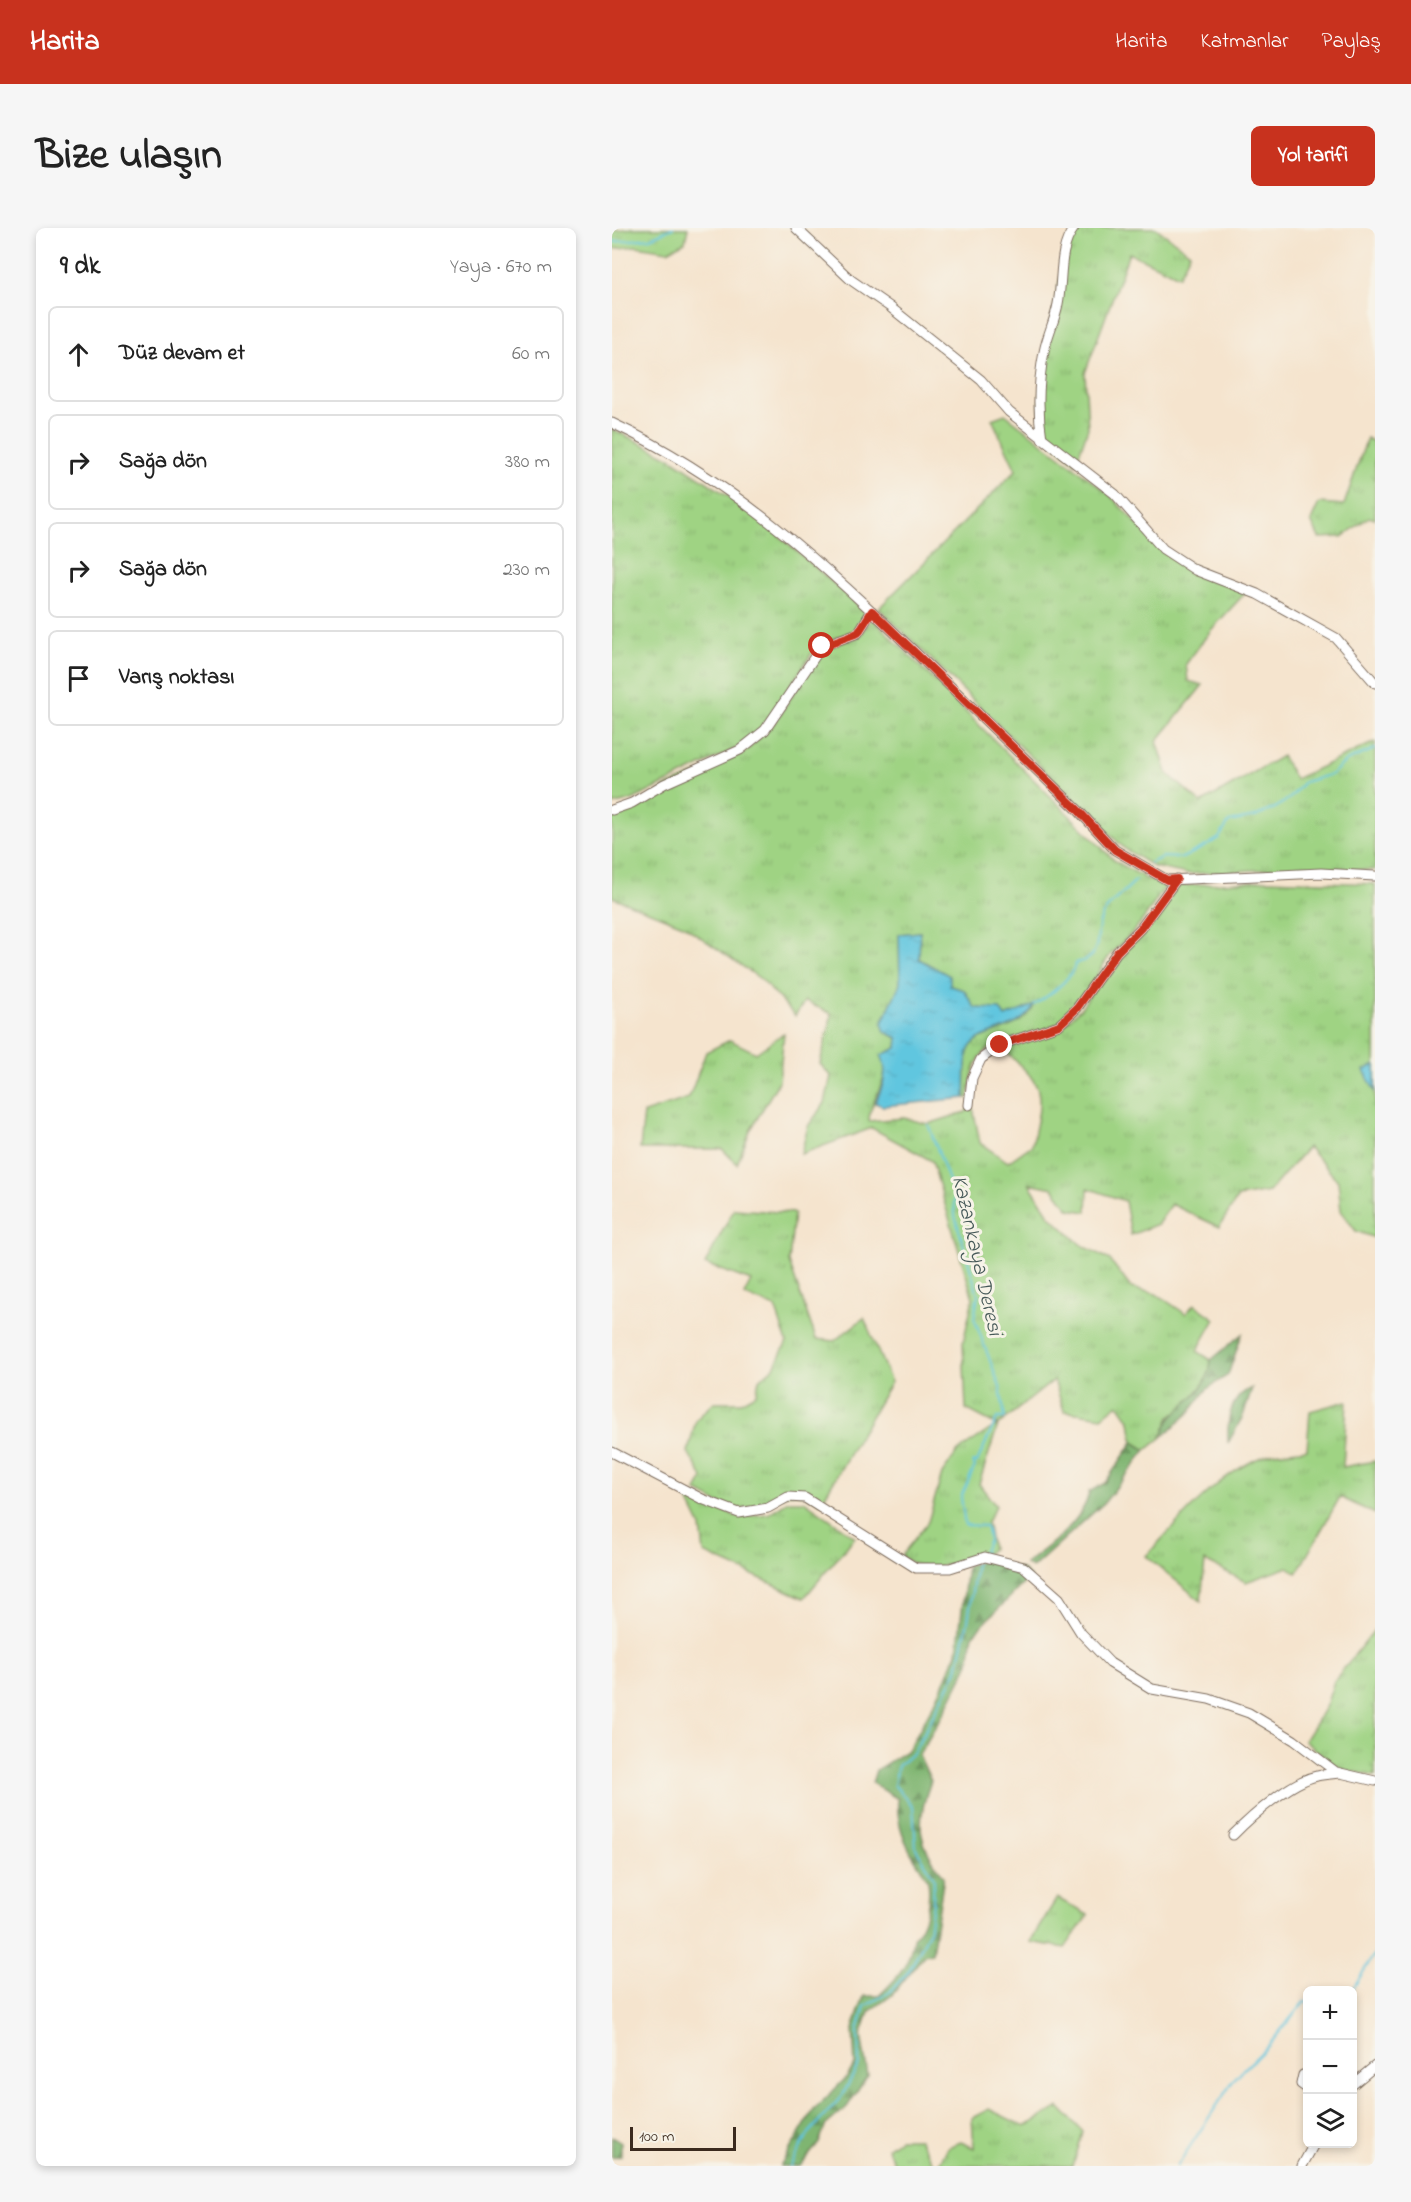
<!DOCTYPE html>
<html lang="tr">
<meta charset="utf-8">
<style>
:root{--surface:#fff;--page:#f6f6f6;--text:#222;--muted:#767676;--line:#e0e0e0;--accent:#c8321e}
body{margin:0;font-family:"Indie Flower",sans-serif;background:var(--page);color:var(--text)}
.controls{position:absolute;right:18px;bottom:18px;display:grid;overflow:hidden;border-radius:9px;box-shadow:0 3px 9px #0003}
.controls button{width:54px;height:54px;display:grid;place-items:center;padding:0;border:0;border-bottom:2px solid var(--line);background:var(--surface);color:var(--text);font:30px sans-serif}
.scale{position:absolute;left:18px;bottom:15px;width:106px;box-sizing:border-box;padding-left:6px;border:3px solid #3b2a1e;border-top:0;font-size:16px;line-height:21px;white-space:nowrap;color:#3b2a1e;-webkit-text-stroke:4px #f7f3e8;paint-order:stroke}
.stop{position:absolute;width:18px;height:18px;margin:-14px;border:4px solid #c8321e;border-radius:50%;background:#fff}
.stop.end{background:#c8321e;border-color:#fff;box-shadow:0 2px 6px #0008}
.list{margin:0;padding:0;list-style:none}
h2{display:flex;justify-content:space-between;align-items:center;height:78px;margin:0;padding:0 24px;font-size:26px}
h2 small{font-size:20px;font-weight:400;color:var(--muted)}
.list li{display:grid;grid-template-columns:39px 1fr auto;gap:18px;align-items:center;box-sizing:border-box;height:96px;margin:0 12px 12px;padding:0 12px;border:2px solid var(--line);border-radius:9px}
.list b{display:block;font-size:22px;white-space:nowrap}
.list em{font-size:20px;font-style:normal;color:var(--muted)}
.icon{flex:none;width:33px;height:33px;fill:none;stroke:currentColor;stroke-width:2;stroke-linecap:round;stroke-linejoin:round}
.map{position:relative;flex:none;width:763px;height:1938px;overflow:hidden;border-radius:9px}
header{display:flex;align-items:center;gap:36px;box-sizing:border-box;height:84px;padding:0 30px;background:var(--accent);color:#fff}
header strong{font-size:28px}
nav{display:flex;gap:33px;margin-inline-start:auto;font-size:21px}
.intro{display:flex;align-items:center;justify-content:space-between;box-sizing:border-box;height:144px;padding:0 36px}
h1{margin:0;font-size:42px}
.button{padding:15px 27px;border-radius:9px;background:var(--accent);color:#fff;font-size:21px;font-weight:700}
main{display:flex;gap:36px;padding:0 36px}
aside{flex:1;background:var(--surface);border-radius:9px;box-shadow:0 3px 9px #0003}
.map>svg:first-child{display:block}
.grass{fill:url(#grass-tufts);stroke:#6d7e50;stroke-width:1.5}
.forest{fill:url(#forest-firs);stroke:#5d7048;stroke-width:1.5}
.water{fill:url(#water-ripples);stroke:#4e787e;stroke-width:1.5}
.lines{fill:none;stroke-linecap:round;stroke-linejoin:round}
.stream{stroke:#61c6df;stroke-width:2}
.minor-casing{stroke:#7c6b5c;stroke-width:11}
.minor{stroke:#fff;stroke-width:9}
.route{stroke:#c8321e;stroke-width:8}
.labels{text-anchor:middle;stroke-width:6;stroke-linejoin:round;paint-order:stroke}
.water-label{font-size:22px;font-style:italic;fill:#465958;stroke:#f7f3e8}
</style>
<header>
<strong>Harita</strong>
<nav><a>Harita</a><a>Katmanlar</a><a>Paylaş</a></nav>
</header>
<div class="intro"><h1>Bize ulaşın</h1><a class="button">Yol tarifi</a></div>
<main>
<aside>
<h2>9 dk<small>Yaya · 670 m</small></h2>
<ul class="list">
<li><svg class="icon" aria-label="ahead" viewBox="0 0 24 24"><path d="M12 20V5M6 11l6-6 6 6"/></svg><div><b>Düz devam et</b></div><em>60 m</em></li>
<li><svg class="icon" aria-label="right" viewBox="0 0 24 24"><path d="M7 20v-9h11M14 6l5 5-5 5"/></svg><div><b>Sağa dön</b></div><em>380 m</em></li>
<li><svg class="icon" aria-label="right" viewBox="0 0 24 24"><path d="M7 20v-9h11M14 6l5 5-5 5"/></svg><div><b>Sağa dön</b></div><em>230 m</em></li>
<li><svg class="icon" aria-label="arrive" viewBox="0 0 24 24"><path d="M6 21V4h12l-3 4 3 4H6"/></svg><div><b>Varış noktası</b></div></li>
</ul>
</aside>
<div class="map">
<svg width="763" height="1938" viewBox="0 0 763 1938">
<defs>
<pattern id="grass-tufts" width="24" height="20" patternUnits="userSpaceOnUse" patternTransform="scale(1.5)"><rect width="24" height="20" fill="#9fd383"/><path d="M3 7l-1-3M5 7V3M7 7l1-3M15 17l-1-3M17 17v-4M19 17l1-3" fill="none" stroke="#8ab571"/></pattern>
<pattern id="forest-firs" width="22" height="20" patternUnits="userSpaceOnUse" patternTransform="scale(1.5)"><rect width="22" height="20" fill="#7fb571"/><path d="M5 1l3.5 6h-7zM16 11l3.5 6h-7z" fill="#69935c"/></pattern>
<pattern id="water-ripples" width="26" height="14" patternUnits="userSpaceOnUse" patternTransform="scale(1.5)"><rect width="26" height="14" fill="#61c6df"/><path d="M2 4q2-2 4 0t4 0M15 11q2-2 4 0t4 0" fill="none" stroke="#55aabf"/></pattern>
</defs>
<rect width="100%" height="100%" fill="#f7f3e8"/>
<filter id="ink" filterUnits="userSpaceOnUse"><feTurbulence type="fractalNoise" baseFrequency=".0167" numOctaves="2"/><feDisplacementMap in="SourceGraphic" scale="12" xChannelSelector="R" yChannelSelector="G"/><feConvolveMatrix kernelMatrix="1 2 1 2 8 2 1 2 1" color-interpolation-filters="sRGB"/></filter>
<filter id="wash" filterUnits="userSpaceOnUse"><feTurbulence type="fractalNoise" baseFrequency=".008" numOctaves="4" result="noise"/><feDisplacementMap in="SourceGraphic" scale="24" xChannelSelector="R" yChannelSelector="G"/><feGaussianBlur stdDeviation="1.35" result="paint"/><feColorMatrix in="noise" values="0 0 0 0 0 0 0 0 0 0 0 0 0 0 0 0 0 1.4 0 .05"/><feComposite in="paint" operator="in"/></filter>
<g filter="url(#wash)">
<rect width="100%" height="100%" fill="#f5e4ce"/>
<path class="grass" d="M 21,0 L 76,0 L 73,14 L 56,23 L 24,18 L 0,21 L 0,3 Z
M 466,0 L 544,0 L 578,25 L 567,48 L 517,25 L 473,145 L 476,200 L 464,235 L 433,209 C 431,200 429,190 428,181 C 427,151 449,22 466,0 Z
M 393,186 L 496,265 L 550,323 L 634,364 L 599,402 L 574,436 L 576,453 L 591,457 L 545,513 L 555,545 L 589,575 L 670,528 L 683,551 L 763,514 L 763,642 L 660,641 L 575,646 L 542,639 L 513,621 L 267,380 L 404,242 L 380,191 Z
M 0,201 L 57,229 L 139,283 L 254,384 L 244,403 L 206,416 L 151,499 L 123,521 L 20,572 L 0,577 Z
M 755,210 L 763,215 L 763,291 L 757,289 L 730,309 L 707,310 L 699,293 L 707,275 L 732,277 Z
M 260,390 L 503,633 L 535,651 L 554,658 C 544,671 536,687 525,699 C 517,709 507,717 499,726 C 482,747 470,781 446,795 C 402,821 361,799 357,870 L 353,870 C 354,856 352,838 356,824 C 363,800 408,807 422,778 L 393,789 L 388,781 L 362,780 L 352,762 L 338,758 L 337,748 L 307,731 L 308,704 L 287,706 L 288,756 L 271,795 L 273,804 L 286,810 L 285,820 L 270,827 C 281,853 257,870 257,893 L 292,890 L 316,896 L 354,884 L 360,875 L 368,915 L 396,934 L 420,917 C 433,859 432,859 389,819 L 449,799 L 468,781 L 508,725 L 533,702 L 566,658 L 656,652 L 763,656 L 763,1010 L 744,1003 L 729,983 L 726,953 L 696,919 L 657,964 L 626,969 L 607,999 L 559,976 L 546,996 L 519,1007 L 513,973 L 476,960 L 475,984 L 457,981 L 441,960 L 417,955 L 437,987 L 468,1016 L 498,1032 L 519,1060 L 544,1066 L 574,1086 L 582,1076 L 603,1091 L 585,1123 L 599,1132 L 598,1148 L 573,1179 L 558,1189 L 549,1210 L 534,1222 L 521,1214 L 518,1193 L 506,1176 L 490,1189 L 452,1183 L 442,1152 L 386,1197 L 367,1256 L 384,1278 L 375,1294 L 380,1321 C 365,1336 327,1340 306,1337 C 300,1336 294,1331 289,1328 L 316,1294 L 330,1246 L 346,1223 L 385,1197 L 354,1181 L 351,1115 L 361,1070 L 320,933 L 260,900 L 189,926 L 196,898 L 213,875 L 219,848 L 208,836 L 220,786 L 193,773 L 183,788 L 150,752 L 71,697 L 0,669 L 0,586 L 27,578 L 54,559 L 133,524 L 160,498 L 211,421 L 248,408 Z
M 172,805 L 167,853 L 138,903 L 125,936 L 110,921 L 28,921 L 32,885 L 77,870 L 94,824 L 118,812 L 144,825 Z
M 122,981 L 182,985 L 177,1034 L 204,1111 L 222,1113 L 252,1090 L 279,1154 L 209,1275 C 171,1251 165,1280 128,1281 C 116,1282 96,1269 84,1263 L 91,1250 L 76,1224 L 84,1192 L 102,1174 L 130,1174 L 144,1166 L 147,1152 L 162,1139 L 175,1114 L 163,1079 L 132,1067 L 139,1053 L 93,1036 Z
M 735,1173 L 731,1239 L 763,1233 L 763,1286 L 728,1269 L 685,1345 L 676,1339 L 634,1354 L 593,1333 L 589,1373 L 534,1328 C 566,1294 611,1240 658,1226 C 669,1223 683,1223 695,1221 L 698,1183 Z
M 73,1266 L 126,1289 L 156,1286 L 176,1273 L 192,1273 L 243,1309 L 192,1370 L 92,1325 L 89,1299 Z
M 763,1401 L 763,1548 L 729,1541 L 692,1513 L 714,1478 L 722,1453 Z
M 445,1670 L 476,1687 L 453,1720 L 418,1714 Z
M 447,1879 L 471,1904 L 461,1938 L 326,1938 L 336,1919 L 349,1914 L 362,1920 L 360,1890 L 377,1881 L 413,1899 Z
M 287,1911 L 307,1911 L 323,1938 L 284,1938 L 275,1920 Z"/>
<path class="forest" d="M 630,1106 L 616,1147 L 595,1161 L 577,1185 L 549,1210 C 552,1204 555,1194 560,1189 C 578,1169 597,1161 599,1132 Z
M 640,1160 L 631,1188 L 616,1215 C 615,1193 617,1169 640,1160 Z
M 521,1214 L 534,1222 L 492,1275 L 420,1340 L 413,1336 C 436,1319 472,1293 477,1264 L 493,1255 Z
M 374,1332 L 410,1341 L 418,1349 L 361,1406 L 357,1435 L 333,1483 L 307,1527 L 319,1553 C 304,1593 304,1615 332,1648 L 320,1725 L 312,1727 L 280,1767 L 257,1784 L 249,1808 L 256,1847 L 235,1879 L 213,1898 L 207,1915 L 188,1938 L 168,1938 L 202,1882 L 234,1850 L 243,1837 L 241,1801 L 252,1768 L 267,1768 C 286,1749 298,1738 301,1710 C 314,1697 319,1671 316,1653 C 314,1646 307,1639 304,1633 C 292,1614 284,1593 286,1571 L 260,1555 L 264,1542 L 296,1522 L 325,1470 L 345,1425 L 355,1338 Z
M 0,1908 L 9,1914 L 9,1928 L 0,1930 Z"/>
<path class="water" d="M 308,704 L 307,731 L 338,748 L 338,758 L 352,762 L 363,780 L 388,781 L 393,789 L 422,777 C 407,807 363,800 356,824 C 352,838 354,856 353,870 L 271,878 L 263,875 C 271,859 277,843 269,827 L 285,820 L 286,810 L 273,804 L 270,795 L 288,756 L 287,706 Z
M 763,837 L 763,864 L 752,842 Z"/>
<g class="lines">
<path class="stream" d="M 0,14 L 38,10 L 61,0
M 538,635 L 551,629 L 570,630 L 594,618 L 607,610 L 617,594 L 643,589 L 665,579 L 679,569 L 692,554 L 720,546 L 734,533 L 763,521
M 422,777 C 438,767 458,753 464,735 C 495,728 480,705 491,686 C 498,674 515,662 524,652
M 316,896 L 342,966 L 343,988 L 366,1067 L 362,1090 L 388,1159 L 393,1190 L 385,1190 L 365,1234 L 361,1234 L 363,1238 L 349,1269 L 353,1297 L 374,1298 L 377,1311 L 371,1326
M 740,1762 L 763,1725
M 178,1938 L 197,1905 L 230,1868 L 247,1836 L 246,1802 L 253,1778 L 278,1764 L 297,1743 L 317,1704 L 321,1675 L 322,1650 L 304,1620 L 301,1578 L 282,1557 L 286,1538 L 302,1524 L 345,1442 L 356,1393 L 364,1335
M 565,1938 L 623,1850 L 656,1818 L 692,1774 L 696,1774"/>
</g>
</g>
<g filter="url(#ink)">
<g class="lines">
<g class="minor-casing">
<path id="minor" d="M 184,0 L 239,52 L 278,79 L 369,152 L 397,184 L 503,266 L 551,321 L 583,342 L 645,366 L 724,410 L 763,455
M 0,195 C 121,252 211,336 306,427 C 359,479 413,530 466,582 L 503,622 L 555,652 L 709,645 L 763,648
M 430,211 C 425,181 426,154 432,124 C 435,108 443,92 446,76 C 451,51 446,21 462,0
M 0,582 L 20,575 L 52,556 L 128,522 L 153,502 L 210,418 L 246,405 L 260,383
M 357,877 L 360,850 L 369,831 L 388,817 L 447,797 L 465,780 L 505,724 L 529,700 L 565,651
M 0,1224 L 90,1271 L 127,1285 L 156,1280 L 176,1269 L 193,1270 L 304,1340 L 338,1340 L 373,1329 L 412,1339 L 447,1370 L 469,1405 L 498,1435 L 540,1461 L 597,1471 L 637,1485 L 682,1512 L 724,1544 L 763,1553
M 621,1607 C 640,1588 679,1553 705,1548 C 713,1546 721,1546 729,1545
M 696,1846 L 691,1847 L 689,1856 L 696,1861
M 740,1857 L 763,1838
M 690,1938 L 702,1916"/>
</g>
<use href="#minor" class="minor"/>
</g>
</g>
<g class="lines" filter="url(#ink)">
<path class="route" d="M 210,418 L 246,405 L 260,383 L 466,582 L 503,622 L 555,652 L 565,651 L 529,700 L 505,724 L 465,780 L 447,797 L 388,817"/>
</g>
<g class="labels">
<g class="water-label">
<text transform="translate(367 1027) rotate(77)" y="8">Kazankaya Deresi</text>
</g>
</g>
</svg>
<div class="controls">
<button>+</button>
<button>−</button>
<button><svg class="icon" aria-label="layers" viewBox="0 0 24 24"><path d="M12 4l9 5-9 5-9-5zM3 14l9 5 9-5"/></svg></button>
</div>
<div class="scale">100 m</div>
<div class="stop" style="left:210px;top:418px"></div>
<div class="stop end" style="left:388px;top:817px"></div>
</div>
</main>
